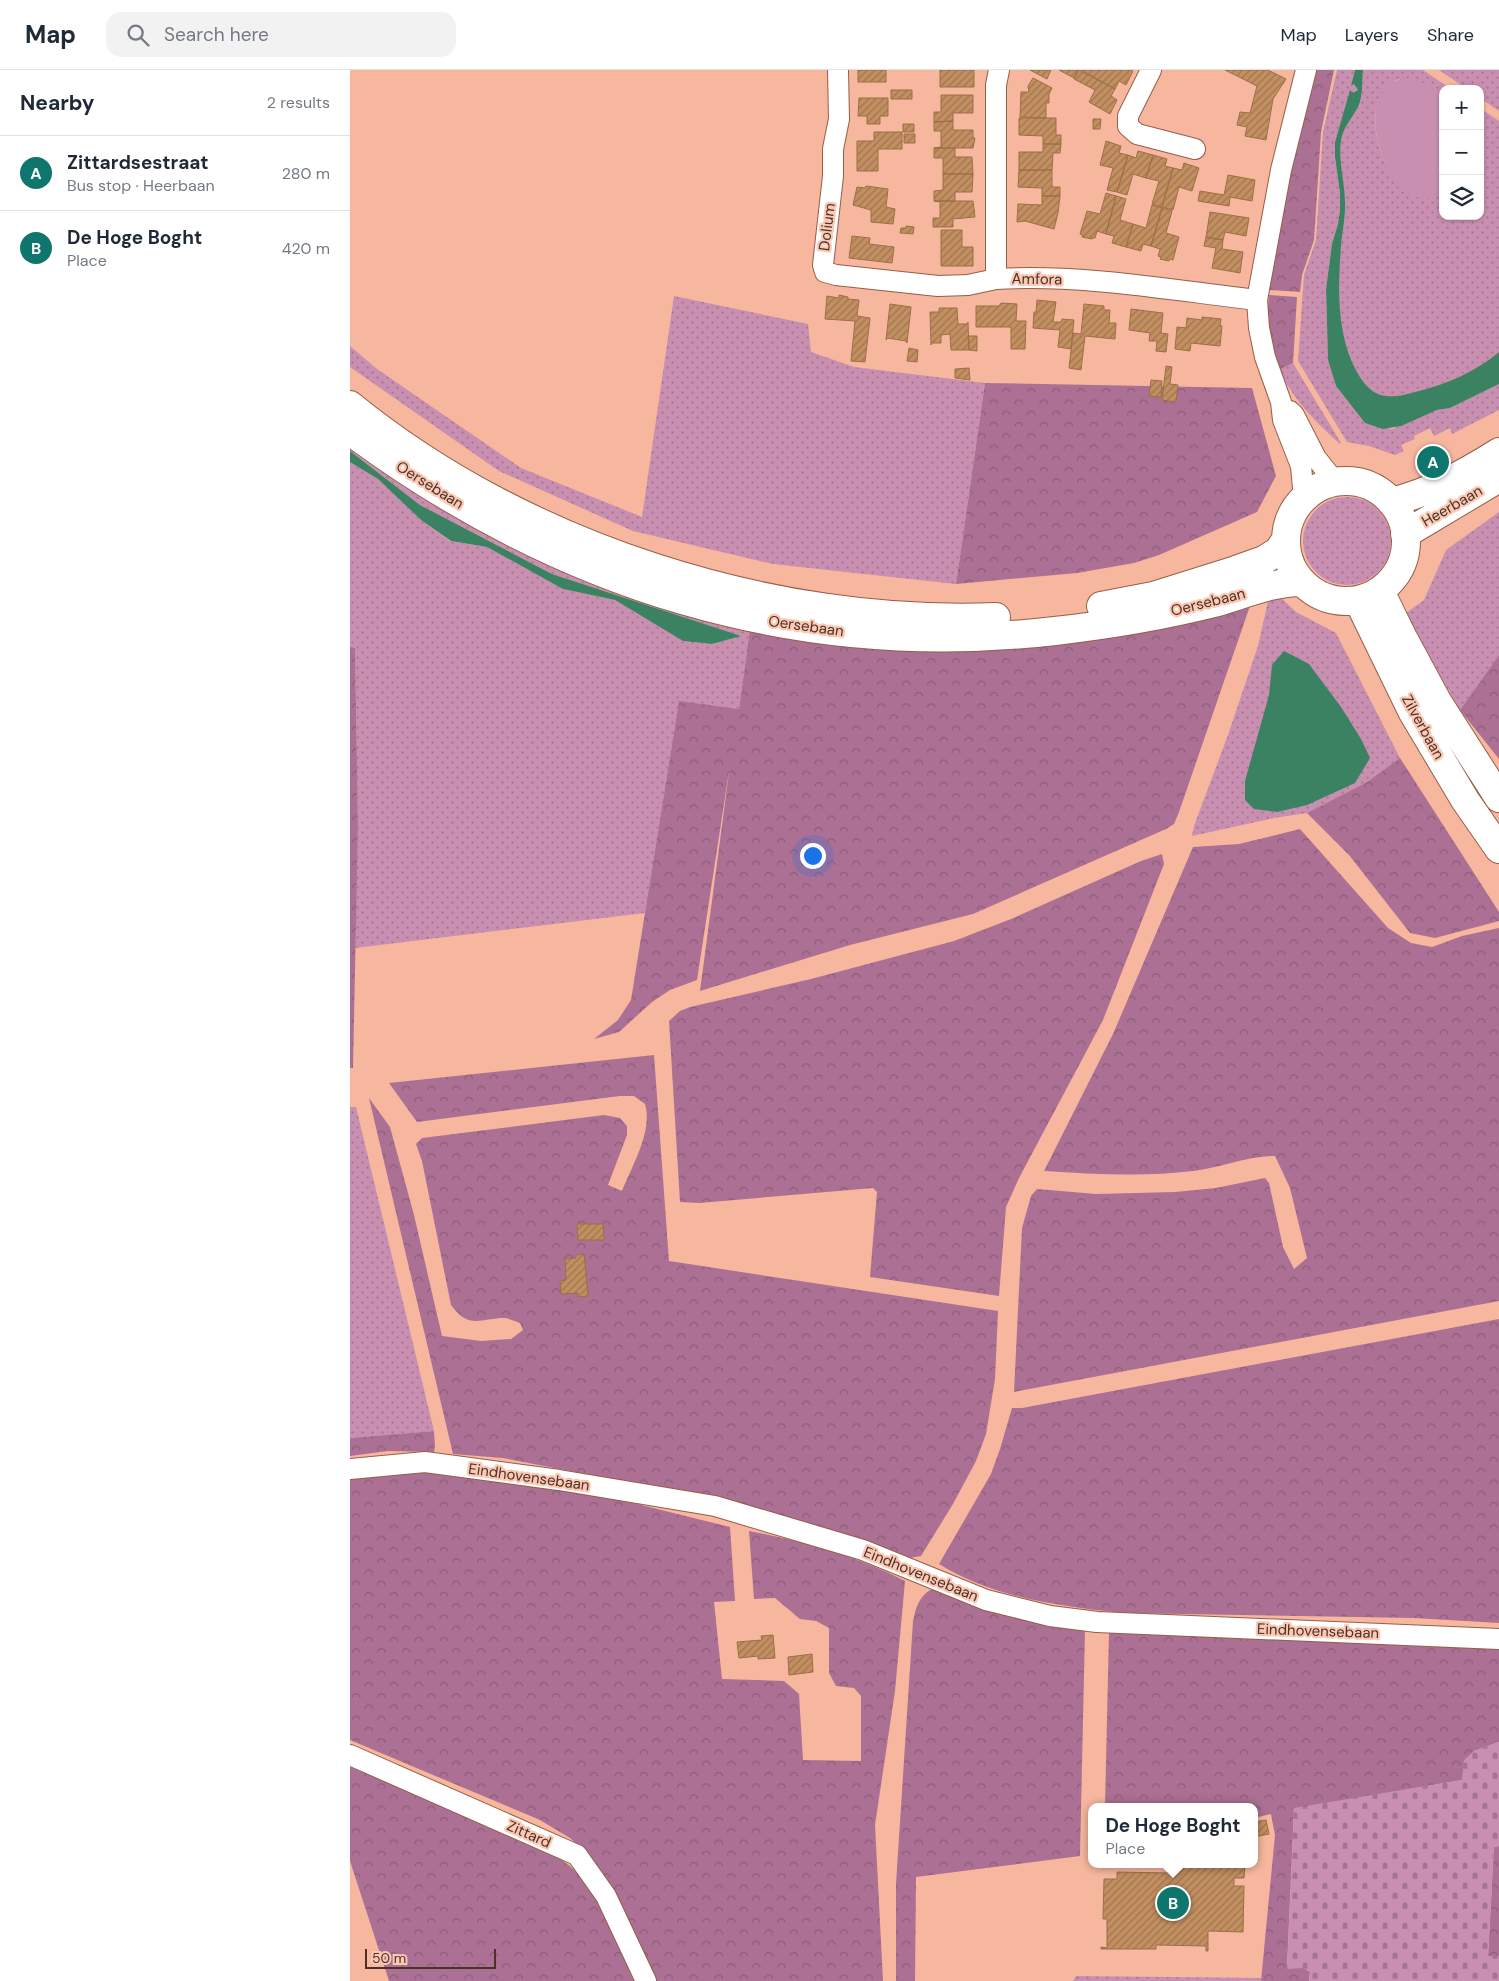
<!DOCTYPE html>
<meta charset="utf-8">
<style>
:root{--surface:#fff;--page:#f2f2f3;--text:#1f2937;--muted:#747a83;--line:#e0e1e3;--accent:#0f766e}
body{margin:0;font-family:"DM Sans",sans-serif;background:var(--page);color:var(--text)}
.controls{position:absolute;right:15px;top:15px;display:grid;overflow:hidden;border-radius:10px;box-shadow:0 1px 4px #0004}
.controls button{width:45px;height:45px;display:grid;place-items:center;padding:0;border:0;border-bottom:1px solid var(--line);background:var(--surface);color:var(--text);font:25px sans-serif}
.scale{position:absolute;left:15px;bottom:12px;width:131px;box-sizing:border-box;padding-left:5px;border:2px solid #4b3228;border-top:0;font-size:14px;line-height:18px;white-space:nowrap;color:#4b3228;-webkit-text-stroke:4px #fbc8b3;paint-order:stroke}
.you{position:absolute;left:462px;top:785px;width:18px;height:18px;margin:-12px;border:4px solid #fff;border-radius:50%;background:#1a73e8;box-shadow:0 0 0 8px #1a73e833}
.badge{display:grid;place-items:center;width:32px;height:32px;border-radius:50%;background:var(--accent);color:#fff;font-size:16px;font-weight:700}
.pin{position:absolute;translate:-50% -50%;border:2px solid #fff;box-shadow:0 1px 5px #0006}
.popup{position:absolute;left:738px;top:1733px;width:170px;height:65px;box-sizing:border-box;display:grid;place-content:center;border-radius:10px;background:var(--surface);filter:drop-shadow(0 1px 4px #0005);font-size:16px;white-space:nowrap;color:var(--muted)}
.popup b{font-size:19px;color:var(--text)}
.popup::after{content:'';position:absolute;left:50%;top:100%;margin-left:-10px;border:10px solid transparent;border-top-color:var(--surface)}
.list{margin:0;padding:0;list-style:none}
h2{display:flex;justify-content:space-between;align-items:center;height:65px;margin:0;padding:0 20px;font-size:21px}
h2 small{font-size:16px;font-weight:400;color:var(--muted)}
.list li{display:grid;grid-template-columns:32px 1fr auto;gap:15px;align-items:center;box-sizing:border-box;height:75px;padding:0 20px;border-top:1px solid var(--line)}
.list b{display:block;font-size:19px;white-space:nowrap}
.list p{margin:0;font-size:16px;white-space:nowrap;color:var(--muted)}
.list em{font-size:16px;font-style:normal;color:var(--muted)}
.icon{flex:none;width:28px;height:28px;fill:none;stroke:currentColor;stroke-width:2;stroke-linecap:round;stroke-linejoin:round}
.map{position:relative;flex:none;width:1149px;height:1911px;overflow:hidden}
header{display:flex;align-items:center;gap:30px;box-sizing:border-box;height:70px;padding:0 25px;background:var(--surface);border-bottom:1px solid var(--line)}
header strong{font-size:24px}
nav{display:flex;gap:28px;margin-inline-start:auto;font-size:18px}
.search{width:350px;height:45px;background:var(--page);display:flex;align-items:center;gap:12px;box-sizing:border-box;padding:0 18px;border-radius:15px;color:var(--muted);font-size:19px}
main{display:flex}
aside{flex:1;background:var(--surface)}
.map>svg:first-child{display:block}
.grass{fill:url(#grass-dots)}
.forest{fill:url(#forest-crowns)}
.cemetery{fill:url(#cemetery-stones)}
.park{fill:#c88fb1}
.water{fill:#3b8263}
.building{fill:url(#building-hatch);stroke:#9c6f45}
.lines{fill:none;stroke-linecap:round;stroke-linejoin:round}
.minor-casing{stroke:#965e47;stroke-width:22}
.secondary-casing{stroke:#965e47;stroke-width:30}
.minor{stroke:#fff;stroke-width:20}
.secondary{stroke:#fff;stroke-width:28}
.labels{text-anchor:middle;stroke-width:4.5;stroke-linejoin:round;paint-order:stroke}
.street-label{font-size:15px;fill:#4b3228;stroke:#fbc8b3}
</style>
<header>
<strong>Map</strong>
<div class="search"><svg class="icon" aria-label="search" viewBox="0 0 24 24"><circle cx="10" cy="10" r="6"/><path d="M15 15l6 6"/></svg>Search here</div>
<nav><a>Map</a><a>Layers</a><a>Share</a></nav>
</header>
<main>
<aside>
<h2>Nearby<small>2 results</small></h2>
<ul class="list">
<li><span class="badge">A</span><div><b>Zittardsestraat</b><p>Bus stop · Heerbaan</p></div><em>280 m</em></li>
<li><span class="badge">B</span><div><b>De Hoge Boght</b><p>Place</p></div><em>420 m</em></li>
</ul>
</aside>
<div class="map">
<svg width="1149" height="1911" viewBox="0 0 1149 1911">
<defs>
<pattern id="grass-dots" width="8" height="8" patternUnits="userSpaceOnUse" patternTransform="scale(1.25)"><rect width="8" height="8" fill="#c88fb1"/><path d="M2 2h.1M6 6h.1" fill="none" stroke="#a47590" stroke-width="1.8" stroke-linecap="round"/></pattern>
<pattern id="forest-crowns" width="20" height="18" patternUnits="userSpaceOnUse" patternTransform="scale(1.25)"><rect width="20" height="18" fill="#ab7093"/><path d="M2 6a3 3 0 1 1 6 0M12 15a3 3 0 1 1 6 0" fill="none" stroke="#8d5d78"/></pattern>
<pattern id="cemetery-stones" width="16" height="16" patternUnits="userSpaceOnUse" patternTransform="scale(1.25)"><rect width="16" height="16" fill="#c88fb1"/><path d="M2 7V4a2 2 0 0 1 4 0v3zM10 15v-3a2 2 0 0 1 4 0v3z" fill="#a47590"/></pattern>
<pattern id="building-hatch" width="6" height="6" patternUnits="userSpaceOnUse" patternTransform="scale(1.25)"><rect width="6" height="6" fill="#c28f61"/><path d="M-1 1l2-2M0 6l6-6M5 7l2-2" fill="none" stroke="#a07550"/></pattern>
</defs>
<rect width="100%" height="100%" fill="#f6b79e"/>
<path class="grass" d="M 987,0 L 1005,0 L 1002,15 L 1004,14 L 1008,20 L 1003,24 L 1000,21 L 985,72 L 985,87 L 990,123 L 990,140 L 988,154 L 982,174 L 976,219 L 978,290 L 986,316 L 1015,353 L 1042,359 L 1087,340 L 1100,338 L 1149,314 L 1149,340 L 1102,364 L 1100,358 L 1084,366 L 1080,358 L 1064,366 L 1065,369 L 1051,375 L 1054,381 L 1045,385 L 1019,376 L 997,372 L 948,291 L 954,205 L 966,170 L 973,62 Z
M 1013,0 L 1073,0 L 1101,19 L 1093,19 L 1093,32 L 1078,16 L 1048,9 C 994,36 1047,155 1093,122 L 1093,146 L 1130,146 L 1130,38 L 1149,51 L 1149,282 C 1125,302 1095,315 1065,322 C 1054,325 1042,328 1031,325 C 1020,322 1012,311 1007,302 C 986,263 986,215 991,172 C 992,161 995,150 995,138 C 995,116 988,93 991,71 C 993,57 1002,49 1008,37 C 1013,27 1012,11 1013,0 Z
M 1089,0 L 1149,0 L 1149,41 L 1130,28 L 1130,19 L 1117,19 Z
M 324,226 L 458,254 L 461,282 L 504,297 L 635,313 L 606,514 L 423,494 L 283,461 L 149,401 L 0,297 L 0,276 L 27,299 L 171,398 L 292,447 Z
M 943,293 L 991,373 L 990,374 C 963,349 946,333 929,300 Z
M 0,368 L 400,559 L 389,639 L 329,632 L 295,843 L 5,878 L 8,755 L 5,579 L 0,577 L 0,392 L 28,409 L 71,450 L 100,471 L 137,477 L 213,519 L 265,530 L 333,571 L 362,574 L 390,566 L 202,504 L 70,435 L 0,381 Z
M953 471a44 44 0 1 1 88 0a44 44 0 1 1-88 0Z
M 1149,442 L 1149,585 L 1110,640 L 1053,545 L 1074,530 L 1096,480 Z
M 921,518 L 946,542 L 986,563 L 1050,688 L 1017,712 L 957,743 L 924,748 L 842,766 L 844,756 L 878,665 L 908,576 Z
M 0,1037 L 6,1037 L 84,1361 L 0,1368 Z
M 726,1906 L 911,1908 L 911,1911 L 723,1911 Z"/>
<path class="forest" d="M 959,0 L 984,0 L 971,62 L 964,170 L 952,205 L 950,222 L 919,220 Z
M 919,225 L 947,227 L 943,293 L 929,300 C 918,272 916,255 919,225 Z
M 635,313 L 902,318 L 926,406 L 907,442 L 809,485 L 784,493 L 727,503 L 606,514 Z
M 901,533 L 829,742 L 824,754 L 816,759 L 623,844 L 500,875 L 350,921 L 380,695 L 347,910 L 320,920 L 302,932 L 269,962 L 244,969 L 268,950 L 281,930 L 329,631 L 389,639 L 400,559 L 554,581 L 659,578 Z
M 0,577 L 5,578 L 8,755 L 3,998 L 0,998 Z
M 1149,585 L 1149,689 L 1110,640 Z
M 1050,688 L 1149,842 L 1149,851 L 1085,868 L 1060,863 L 999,785 L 957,743 L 1017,712 Z
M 950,759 L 1038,858 L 1061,873 L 1082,877 L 1112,866 L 1149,858 L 1149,1231 L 664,1322 L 672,1158 L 681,1126 L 687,1119 L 746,1124 L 825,1122 L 866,1118 L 915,1108 L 919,1113 L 933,1177 L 944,1199 L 957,1188 L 940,1118 L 925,1086 C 897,1086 870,1098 843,1101 C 794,1107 743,1104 694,1101 L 763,964 L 843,777 L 889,774 Z
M 812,784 L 814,794 L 753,950 L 669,1108 L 656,1137 L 649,1226 L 520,1207 L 527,1122 L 523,1118 L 349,1133 L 330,1132 L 319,951 L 330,941 L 340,937 L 461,909 L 604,871 L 661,849 L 791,791 Z
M 304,985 L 319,1191 L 648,1241 L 645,1309 L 636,1364 L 626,1391 L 603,1434 L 571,1486 L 560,1488 L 450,1455 L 339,1434 L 230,1403 L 153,1388 L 103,1384 L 19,1028 L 40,1057 L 64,1145 L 92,1266 L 131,1271 L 161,1269 L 173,1260 L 170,1253 C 165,1251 160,1249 155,1248 C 130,1248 119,1260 101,1235 L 72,1091 L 66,1074 L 72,1068 L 254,1045 L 270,1048 L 277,1056 L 277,1065 L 258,1115 L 272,1121 C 282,1096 303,1061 295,1034 L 284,1026 L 270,1026 L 67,1052 L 39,1013 Z
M 1149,1249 L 1149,1553 L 1064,1548 L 773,1543 C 709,1536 644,1528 589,1494 L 641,1404 L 650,1379 L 662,1338 L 672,1338 Z
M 84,1361 L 85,1376 L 84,1382 L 38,1381 L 0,1386 L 0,1368 Z
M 74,1396 L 182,1408 L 380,1457 L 385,1531 L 364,1532 L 372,1609 L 434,1611 L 449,1624 L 453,1690 L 511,1691 L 511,1626 L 504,1618 L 486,1616 L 479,1603 L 479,1558 L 466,1551 L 450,1549 L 425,1528 L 404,1529 L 399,1461 C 452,1471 507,1486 555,1511 L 545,1621 L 525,1755 L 533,1911 L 302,1911 L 257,1811 L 240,1786 L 220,1768 L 190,1750 L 0,1670 L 0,1402 Z
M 580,1520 L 586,1520 L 660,1546 L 735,1560 L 730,1786 L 566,1807 L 565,1911 L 546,1911 L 546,1814 L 563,1551 C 566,1538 568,1528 580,1520 Z
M 759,1562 L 1149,1576 L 1149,1672 L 1124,1681 L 1112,1710 L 944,1739 L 937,1898 L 954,1898 L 960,1902 L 959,1911 L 911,1911 L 925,1765 L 921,1744 L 904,1748 L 904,1737 L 755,1737 Z
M 0,1697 C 53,1718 107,1739 159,1763 C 183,1774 212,1785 230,1806 C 255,1836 269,1875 284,1911 L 39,1911 L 0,1791 Z
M 1149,1776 L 1149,1886 L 1138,1886 L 1144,1777 Z"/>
<path class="cemetery" d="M 1149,1672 L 1149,1776 L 1144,1777 L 1138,1886 L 1149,1886 L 1149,1911 L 959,1911 L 960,1902 L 954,1898 L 937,1899 L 944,1738 L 1112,1710 L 1114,1690 L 1124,1681 Z"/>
<path class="park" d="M 1060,8 C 1074,11 1084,19 1093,32 L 1093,122 C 1039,161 990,8 1060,8 Z"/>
<path class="water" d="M 1005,0 L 1013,0 C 1012,11 1013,27 1008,37 C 1002,49 993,57 991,71 C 988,93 996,116 995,138 C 995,151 992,163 991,176 C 988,218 986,264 1007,302 C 1012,311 1020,322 1031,325 C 1042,328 1054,325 1065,322 C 1095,315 1125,302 1149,282 L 1149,314 L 1100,338 L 1087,340 L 1051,356 L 1033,359 L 1015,353 L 986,316 L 978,290 L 976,219 L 982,174 L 988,154 L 990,140 L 990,123 L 985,87 L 985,72 L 1000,20 L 1003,23 L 1008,20 L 1004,14 L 1001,16 Z
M 0,381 L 70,435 L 202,504 L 391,566 L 362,574 L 333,571 L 265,530 L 213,519 L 137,477 L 101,471 L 71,450 L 28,409 L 0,392 Z
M 934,581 L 959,594 L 991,637 L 1011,669 L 1020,688 L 1005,713 L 957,735 L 927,742 L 904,739 L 895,730 L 895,711 L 919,625 L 922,595 Z"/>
<path class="building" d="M 508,0 L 536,0 L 536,12 L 508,12 Z
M 590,0 L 624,0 L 624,17 L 590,17 Z
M 680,0 L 701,0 L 697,9 Z
M 709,0 L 728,0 L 724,8 Z
M 729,0 L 765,19 L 761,26 L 767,30 L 760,44 L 739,32 L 745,20 L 724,9 Z
M 731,0 L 780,0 L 783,1 L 776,15 L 769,11 L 765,19 Z
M 875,0 L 918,0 L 936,9 L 923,29 L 916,70 L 895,66 L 897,57 L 887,55 L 890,42 L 900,43 L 907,16 Z
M 683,8 L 702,18 L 699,24 L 699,33 L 696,33 L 696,48 L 670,47 L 671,22 L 679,22 L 678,16 Z
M 541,20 L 562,20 L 562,29 L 541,29 Z
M 591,25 L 623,25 L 623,43 L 603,43 L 603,51 L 584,52 L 584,42 L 591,42 Z
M 509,28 L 538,28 L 538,46 L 530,46 L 530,54 L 517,54 L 517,46 L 508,46 Z
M 669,48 L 706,48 L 706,65 L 711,65 L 711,74 L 693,74 L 693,66 L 669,65 Z
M 743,49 L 751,49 L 750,59 L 743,59 Z
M 603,51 L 603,60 L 623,60 L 623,68 L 625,68 L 623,78 L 584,78 L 591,77 L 591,61 L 584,61 L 584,52 Z
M 553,54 L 564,54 L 564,62 L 553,62 Z
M 524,62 L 552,62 L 552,79 L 528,79 L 528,101 L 507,101 L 507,71 L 524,71 Z
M 554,64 L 565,64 L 565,73 L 554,73 Z
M 756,71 L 771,76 L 769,83 L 778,85 L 767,122 L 757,120 L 763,98 L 750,95 Z
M 693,74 L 711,74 L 710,83 L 703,83 L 702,100 L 669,100 L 669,82 L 693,82 Z
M 584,78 L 605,78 L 605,87 L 622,87 L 623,104 L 593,104 L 593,88 L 584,88 Z
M 788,81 L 803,85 L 796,108 L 783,104 L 777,125 L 767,122 L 778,85 L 786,88 Z
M 803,85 L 817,89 L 815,96 L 823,98 L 812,137 L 802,134 L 809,111 L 796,108 Z
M 834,93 L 849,98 L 842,121 L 829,117 L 823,140 L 812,137 L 823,98 L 832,100 Z
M 669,100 L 702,100 L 702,117 L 710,117 L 710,126 L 692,126 L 692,118 L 668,117 Z
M 593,104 L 623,104 L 622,122 L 605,122 L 605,131 L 584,131 L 584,121 L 593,120 Z
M 878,105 L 905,110 L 902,131 L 880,127 L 879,136 L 848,131 L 850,121 L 874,125 Z
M 516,116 L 538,119 L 536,137 L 545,139 L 543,154 L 521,152 L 521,140 L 503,135 L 507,117 L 515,118 Z
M 756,123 L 766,126 L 756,164 L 747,161 L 745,168 L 742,168 L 742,169 L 732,167 L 733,165 L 730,164 L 737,141 L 750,144 Z
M 692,126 L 710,126 L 708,143 L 704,159 L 675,151 L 667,152 L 668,134 L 692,135 Z
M 766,126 L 776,129 L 770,150 L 783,154 L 776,177 L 762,173 L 764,166 L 756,164 Z
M 584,131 L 623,131 L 625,147 L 603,149 L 603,157 L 583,157 L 583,148 L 590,148 L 590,132 Z
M 802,135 L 812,138 L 801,176 L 793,174 L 791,181 L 776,177 L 783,154 L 796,158 Z
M 812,138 L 822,141 L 816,163 L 829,167 L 823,190 L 820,189 L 819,191 L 810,189 L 811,187 L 808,186 L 810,179 L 801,176 Z
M 860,142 L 899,148 L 896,166 L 875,162 L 873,170 L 856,167 Z
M 556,156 L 564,157 L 563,164 L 550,163 L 551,158 L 556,158 Z
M 591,160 L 612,160 L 612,177 L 623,177 L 623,196 L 591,196 Z
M 502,166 L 520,168 L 519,174 L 544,177 L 542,193 L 499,188 Z
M 856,167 L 873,170 L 872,179 L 893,182 L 890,203 L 862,198 L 866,178 L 854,176 Z
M 489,225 L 498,227 L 498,229 L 509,230 L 507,246 L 520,248 L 515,292 L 501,291 L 505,251 L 475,249 L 477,226 L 489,228 Z
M 687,230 L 706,232 L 703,252 L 711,252 L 712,249 L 724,250 L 721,279 L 708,277 L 710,260 L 683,258 L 684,242 L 686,242 Z
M 651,233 L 667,234 L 666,251 L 676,251 L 675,279 L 661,279 L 661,257 L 626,257 L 626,236 L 649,236 Z
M 540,234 L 561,237 L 557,273 L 556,271 L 537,268 L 536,270 Z
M 734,234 L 754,236 L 754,240 L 760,240 L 759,253 L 766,253 L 765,269 L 735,266 L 731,300 L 719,298 L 723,263 L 731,264 Z
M 589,238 L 607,238 L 608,254 L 617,254 L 618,252 L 619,280 L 601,280 L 600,264 L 591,265 L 591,273 L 582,273 L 581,275 L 580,242 L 589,242 Z
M 781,239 L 813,243 L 811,263 L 818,264 L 816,282 L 806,281 L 807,271 L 799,271 L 800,263 L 779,260 Z
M 852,247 L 871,249 L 870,256 L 872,256 L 870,276 L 841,273 L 840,281 L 825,279 L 827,257 L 836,258 L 837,248 L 852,250 Z
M 618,266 L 627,266 L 627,281 L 619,280 Z
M 559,278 L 568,280 L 567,292 L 557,291 Z
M 816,296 L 822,297 L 820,314 L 828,315 L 826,332 L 812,330 Z
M 619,298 L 620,310 L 605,308 L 605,299 Z
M 801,310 L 812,311 L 811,327 L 799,326 Z
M 227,1154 L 253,1154 L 254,1170 L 228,1170 Z
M 234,1184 L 238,1226 L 228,1227 L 228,1223 L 211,1224 L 210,1211 L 216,1210 L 215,1189 L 226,1188 L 226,1185 Z
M 423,1565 L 425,1588 L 408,1589 L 408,1586 L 389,1588 L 387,1572 L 412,1570 L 411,1566 Z
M 462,1584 L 463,1602 L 439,1605 L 438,1587 Z
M 916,1750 L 919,1764 L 904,1767 L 904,1752 Z
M 820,1794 L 895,1794 L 894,1808 L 884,1808 L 884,1816 L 894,1816 L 893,1862 L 858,1861 L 858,1881 L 856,1881 L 856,1876 L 806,1875 L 806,1879 L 751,1879 L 751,1877 L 757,1878 L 757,1849 L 753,1849 L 754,1809 L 767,1809 L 767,1802 L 820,1803 Z"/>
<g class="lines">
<g class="minor-casing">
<path id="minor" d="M 488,0 L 489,49 L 483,79 L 483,106 L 473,195 L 475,202 L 486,205 L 588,216 L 618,215 L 646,209
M 649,0 L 646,15 L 646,209 C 733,204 821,220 907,230
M 801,0 L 778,46 L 778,56 L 787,64 L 845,79
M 940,341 L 944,345 L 966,388 L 986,413
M 954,429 L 951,396 L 933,350 L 931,332 L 915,287 L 909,258 L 907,230 L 931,100 L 956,0
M 0,1399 L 75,1392 L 209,1410 L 365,1436 L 513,1480 L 636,1530 L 700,1546 L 747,1552 L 1149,1569
M 0,1685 L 227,1785 L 256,1826 L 296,1911"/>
</g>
<g class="secondary-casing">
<path id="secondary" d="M 0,335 C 174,477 422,556 646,547
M 0,361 C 209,516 445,591 705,561 C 758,555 812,546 864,533 C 893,525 921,512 952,512
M936 471a60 60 0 1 1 120 0a60 60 0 1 1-120 0Z
M 1041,432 C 1081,422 1114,404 1149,382
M 1055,464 L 1149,408
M 1030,521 L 1052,566 L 1087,631 L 1149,728
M 1008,530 L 1062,641 L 1115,730 L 1149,779
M 751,536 L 803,526 L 886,500 L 914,490 L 928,481 L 936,470"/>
</g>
<use href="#minor" class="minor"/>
<use href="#secondary" class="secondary"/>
</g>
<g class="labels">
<g class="street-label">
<text transform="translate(477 157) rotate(-83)" y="5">Dolium</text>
<text transform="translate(687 209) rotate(1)" y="5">Amfora</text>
<text transform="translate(80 415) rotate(32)" y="5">Oersebaan</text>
<text transform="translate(1102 436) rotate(-30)" y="5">Heerbaan</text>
<text transform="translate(858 532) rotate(-14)" y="5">Oersebaan</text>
<text transform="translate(456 556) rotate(8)" y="5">Oersebaan</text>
<text transform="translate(1073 657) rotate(61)" y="5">Zilverbaan</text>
<text transform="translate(179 1407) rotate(8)" y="5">Eindhovensebaan</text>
<text transform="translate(571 1504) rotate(22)" y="5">Eindhovensebaan</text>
<text transform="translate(968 1561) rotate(2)" y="5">Eindhovensebaan</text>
<text transform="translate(179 1764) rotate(24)" y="5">Zittard</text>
</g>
</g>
</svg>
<div class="controls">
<button>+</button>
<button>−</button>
<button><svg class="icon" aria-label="layers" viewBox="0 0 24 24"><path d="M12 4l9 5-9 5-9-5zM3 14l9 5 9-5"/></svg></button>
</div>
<div class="scale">50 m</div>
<div class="you"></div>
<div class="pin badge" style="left:1083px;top:392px">A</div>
<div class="pin badge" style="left:823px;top:1833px">B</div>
<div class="popup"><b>De Hoge Boght</b>Place</div>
</div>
</main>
